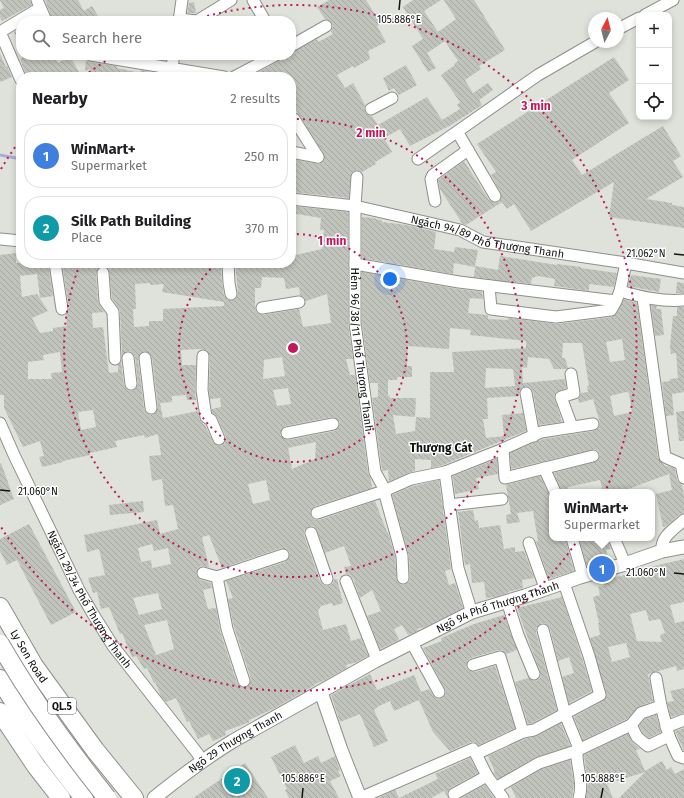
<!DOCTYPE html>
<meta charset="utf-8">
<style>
:root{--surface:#fff;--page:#f6f6f6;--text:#202124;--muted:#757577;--line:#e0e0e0;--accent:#2563eb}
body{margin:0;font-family:"Fira Sans",sans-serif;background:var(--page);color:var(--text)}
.controls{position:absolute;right:12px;top:12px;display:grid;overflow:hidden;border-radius:8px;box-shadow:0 2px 6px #0003}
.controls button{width:36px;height:36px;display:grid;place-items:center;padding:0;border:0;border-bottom:1px solid var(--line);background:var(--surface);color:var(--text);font:20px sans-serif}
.compass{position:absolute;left:588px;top:12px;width:36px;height:36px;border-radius:50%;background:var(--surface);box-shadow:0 2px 6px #0003;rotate:7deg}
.you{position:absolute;left:390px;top:279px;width:14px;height:14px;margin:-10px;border:3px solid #fff;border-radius:50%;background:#1a73e8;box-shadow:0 0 0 6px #1a73e833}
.badge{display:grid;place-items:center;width:26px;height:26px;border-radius:50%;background:var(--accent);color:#fff;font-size:13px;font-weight:700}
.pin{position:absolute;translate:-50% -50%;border:2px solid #fff;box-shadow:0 1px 4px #0006}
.popup{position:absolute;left:549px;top:489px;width:106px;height:52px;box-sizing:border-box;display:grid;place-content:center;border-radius:8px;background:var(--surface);filter:drop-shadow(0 1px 3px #0005);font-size:13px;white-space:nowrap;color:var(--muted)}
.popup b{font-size:15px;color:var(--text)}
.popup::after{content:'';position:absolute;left:50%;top:100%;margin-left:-8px;border:8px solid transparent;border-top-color:var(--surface)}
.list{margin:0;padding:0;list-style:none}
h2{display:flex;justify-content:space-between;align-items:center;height:52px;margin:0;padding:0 16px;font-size:17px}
h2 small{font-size:13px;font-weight:400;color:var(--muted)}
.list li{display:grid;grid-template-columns:26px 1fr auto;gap:12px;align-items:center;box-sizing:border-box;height:64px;margin:0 8px 8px;padding:0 8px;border:1px solid var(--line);border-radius:16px}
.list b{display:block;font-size:15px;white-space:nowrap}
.list p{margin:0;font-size:13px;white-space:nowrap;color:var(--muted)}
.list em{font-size:13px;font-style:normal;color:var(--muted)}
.icon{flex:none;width:22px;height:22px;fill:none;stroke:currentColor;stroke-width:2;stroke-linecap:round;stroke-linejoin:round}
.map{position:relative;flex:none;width:684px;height:798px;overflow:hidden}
.search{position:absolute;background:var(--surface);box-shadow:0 2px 6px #0003;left:16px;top:16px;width:280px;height:44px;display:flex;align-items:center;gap:10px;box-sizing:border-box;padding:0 14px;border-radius:16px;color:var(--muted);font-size:15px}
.panel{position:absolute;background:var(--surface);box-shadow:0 2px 6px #0003;left:16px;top:72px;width:280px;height:196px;border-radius:16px}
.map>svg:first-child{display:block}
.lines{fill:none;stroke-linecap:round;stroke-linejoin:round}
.stream{stroke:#acaad7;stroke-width:3}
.building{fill:url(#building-back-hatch);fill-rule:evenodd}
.minor-casing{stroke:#8d9089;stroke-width:13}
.tertiary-casing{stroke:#8d9089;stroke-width:15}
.trunk-casing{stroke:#8d9089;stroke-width:20}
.minor{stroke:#fff;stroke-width:11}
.tertiary{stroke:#fff;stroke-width:13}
.trunk{stroke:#fff;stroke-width:18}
.trunk-bridge-casing{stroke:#8d9089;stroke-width:20;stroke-linecap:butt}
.trunk-bridge{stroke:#fff;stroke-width:18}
.ticks{fill:none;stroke:#111310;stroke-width:1.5}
.ring{fill:none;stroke:#c2185b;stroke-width:2;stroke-dasharray:2 4}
.labels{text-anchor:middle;stroke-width:3;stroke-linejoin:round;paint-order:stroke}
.shield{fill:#fff;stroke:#585a58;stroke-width:1}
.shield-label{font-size:10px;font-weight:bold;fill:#111310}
.street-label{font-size:11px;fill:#111310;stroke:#fff}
.neighbourhood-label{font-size:12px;font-weight:bold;fill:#111310;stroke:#fff}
.ticks-label{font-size:10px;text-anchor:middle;fill:#111310;stroke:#fff;stroke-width:3;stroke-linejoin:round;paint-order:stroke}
.centre{fill:#c2185b;stroke:#fff;stroke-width:2}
.ring-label{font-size:12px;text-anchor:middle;font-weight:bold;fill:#c2185b;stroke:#fff;stroke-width:3;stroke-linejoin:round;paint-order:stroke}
</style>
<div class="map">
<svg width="684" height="798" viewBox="0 0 684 798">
<defs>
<pattern id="building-back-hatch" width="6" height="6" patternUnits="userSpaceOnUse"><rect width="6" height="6" fill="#c1c4bc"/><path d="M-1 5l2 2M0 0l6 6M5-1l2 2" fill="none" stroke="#a5a8a1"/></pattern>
</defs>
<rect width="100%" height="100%" fill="#dee2da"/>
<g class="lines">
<path class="stream" d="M 0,155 L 21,159"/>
</g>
<path class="building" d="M 0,0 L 30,0 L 32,5 L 2,21 L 0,17 L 0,10 L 4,8 Z
M 45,0 L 78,0 L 84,11 L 92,6 L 101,21 L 53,21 Z
M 329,0 L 366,0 L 377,18 L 383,23 L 377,26 L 386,42 L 368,51 L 370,59 L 354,68 L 353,66 L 337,75 L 345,88 L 353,83 L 365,105 L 364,108 L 365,113 L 368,115 L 372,116 L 378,125 L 427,97 L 442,120 L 460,109 L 457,105 L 460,102 L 441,75 L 455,65 L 454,64 L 458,61 L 445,41 L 427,53 L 436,68 L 428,72 L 412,46 L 423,39 L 403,7 L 413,0 L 441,0 L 424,11 L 438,32 L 456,19 L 444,0 L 474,0 L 505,50 L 479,66 L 481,69 L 465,80 L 473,93 L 488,83 L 493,90 L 479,100 L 482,105 L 451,125 L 410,146 L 400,129 L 384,138 L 392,152 L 375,162 L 376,164 L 362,172 L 357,170 L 351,173 L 349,198 L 291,192 L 291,159 L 319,164 L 324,161 L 324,154 L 291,102 L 291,77 L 249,77 L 279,61 L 283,55 L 291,55 L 291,53 L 317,39 L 318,42 L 333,34 L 331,31 L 333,26 L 332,23 L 329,20 L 325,19 L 317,7 Z
M 194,2 L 196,13 L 187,13 L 189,3 Z
M 21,28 L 21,45 L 14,32 Z
M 0,54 L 6,67 L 7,66 L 12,77 L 0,82 Z
M 27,55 L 53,55 L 58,63 L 70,56 L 80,74 L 75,77 L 27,77 L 20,59 Z
M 614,57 L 629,80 L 609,93 L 629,123 L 572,160 L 582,175 L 663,126 L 681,156 L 673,161 L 683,177 L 646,199 L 672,203 L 672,205 L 684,207 L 684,228 L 609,217 L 614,182 L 531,231 L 514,204 L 507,209 L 502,202 L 466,225 L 462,223 L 440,189 L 438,180 L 464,161 L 489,200 L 495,203 L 499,202 L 501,199 L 501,193 L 491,175 L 496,172 L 477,144 Z
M 86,60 L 90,62 L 117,66 L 117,68 L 140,73 L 141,70 L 150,72 L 149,77 L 88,77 L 90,69 L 85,71 Z
M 406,65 L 417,85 L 399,95 L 394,88 L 389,91 L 383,78 Z
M 291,206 L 348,212 L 348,323 L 353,359 L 346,359 L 350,375 L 355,375 L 368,473 L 371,480 L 372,488 L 315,506 L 310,511 L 311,516 L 315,520 L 319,520 L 375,501 L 387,532 L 388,532 L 395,557 L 397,581 L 400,584 L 404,585 L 409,582 L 410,578 L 409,556 L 392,495 L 413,486 L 439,480 L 451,569 L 445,571 L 449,585 L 455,583 L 463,608 L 425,627 L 417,629 L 418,631 L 411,634 L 408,635 L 402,625 L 394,629 L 399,640 L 380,649 L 367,616 L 381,611 L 372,590 L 360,598 L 353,578 L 350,575 L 346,574 L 344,567 L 351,566 L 344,546 L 325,553 L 317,530 L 313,526 L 308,527 L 304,531 L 304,535 L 320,581 L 323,585 L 329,586 L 333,583 L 334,579 L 337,579 L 343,603 L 333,606 L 332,603 L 321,606 L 318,611 L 323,630 L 346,624 L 351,641 L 361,638 L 368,656 L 357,662 L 346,665 L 347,668 L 325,680 L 315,684 L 315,685 L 275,708 L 249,720 L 250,722 L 225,731 L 226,735 L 213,741 L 209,734 L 198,739 L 189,721 L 187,722 L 176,698 L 166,702 L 161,696 L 155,682 L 154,683 L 147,668 L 144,669 L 136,656 L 132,657 L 122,633 L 120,634 L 109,607 L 101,609 L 97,592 L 93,593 L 88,578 L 105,575 L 99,549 L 87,552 L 84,535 L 157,520 L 160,534 L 178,529 L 173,505 L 165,506 L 162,479 L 152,481 L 149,456 L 161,455 L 158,434 L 145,438 L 144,435 L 115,441 L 117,447 L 90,453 L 90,455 L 63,461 L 63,462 L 42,467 L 39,457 L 44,456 L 40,441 L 23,447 L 4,408 L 4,395 L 0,395 L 0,255 L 16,253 L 16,263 L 48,263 L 53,296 L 40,298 L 37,274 L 20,276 L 22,297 L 37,294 L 48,311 L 32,318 L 40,333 L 53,331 L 53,328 L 67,326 L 66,315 L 69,308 L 62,263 L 221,263 L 222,283 L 224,296 L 228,300 L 235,300 L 238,293 L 235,263 L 259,263 L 259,264 L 273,266 L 274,263 L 291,263 L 291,256 L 322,249 L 324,230 L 320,230 L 321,218 L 291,213 ZM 103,266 L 109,269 L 112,298 L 120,311 L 122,355 L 127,351 L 130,351 L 133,354 L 135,357 L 138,384 L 137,387 L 132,391 L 128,390 L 124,385 L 121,362 L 118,365 L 118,372 L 109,373 L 103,327 L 93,328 L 92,313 L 104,312 L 98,302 L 96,274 L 99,267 ZM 262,277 L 284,278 L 286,289 L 299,287 L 300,295 L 304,297 L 306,301 L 327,294 L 331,323 L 303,327 L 299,309 L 263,315 L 259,314 L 255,309 L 255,288 L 261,288 ZM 150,283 L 150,285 L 164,284 L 162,292 L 224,302 L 224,306 L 163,309 L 163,321 L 149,321 L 149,326 L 134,327 L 133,309 L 136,309 L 135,284 ZM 200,349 L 207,350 L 210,356 L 209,390 L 210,399 L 220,398 L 221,407 L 212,409 L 212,413 L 217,417 L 226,437 L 225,443 L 221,446 L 218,446 L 213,442 L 205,425 L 200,421 L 198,411 L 163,418 L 160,403 L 172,402 L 172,396 L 186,395 L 187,400 L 196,400 L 195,390 L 196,365 L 182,365 L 181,350 ZM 145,351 L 150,354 L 152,357 L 158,407 L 155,413 L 151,415 L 146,412 L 144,409 L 138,359 L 141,353 ZM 60,352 L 62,372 L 51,373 L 52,379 L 28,379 L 28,362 L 44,360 L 43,355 ZM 282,357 L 285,376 L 263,379 L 264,360 ZM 288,388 L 291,404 L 277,406 L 273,390 ZM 93,410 L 96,427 L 81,430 L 78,412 ZM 332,417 L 336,418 L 340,422 L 339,427 L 335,431 L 288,440 L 284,439 L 280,435 L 281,430 L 285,426 ZM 316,442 L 315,459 L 292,469 L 288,448 ZM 266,480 L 270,500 L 253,504 L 248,484 ZM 209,535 L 222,568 L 281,548 L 287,550 L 290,553 L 288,559 L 285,562 L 226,581 L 233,598 L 228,599 L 234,627 L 251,679 L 249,685 L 246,688 L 240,686 L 237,683 L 220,631 L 216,608 L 208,609 L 203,590 L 212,588 L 211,583 L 201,580 L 196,574 L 198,568 L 201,566 L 209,567 L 202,537 ZM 152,544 L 154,551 L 168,548 L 171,564 L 152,568 L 151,560 L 141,562 L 138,548 ZM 158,593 L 162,609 L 139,615 L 133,598 ZM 167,620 L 174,649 L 156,655 L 144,625 Z
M 362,217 L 375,218 L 375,219 L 382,220 L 382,222 L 406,225 L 436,232 L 434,249 L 454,252 L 455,247 L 478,250 L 475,266 L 498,270 L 500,256 L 557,265 L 557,264 L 581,267 L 581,268 L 617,273 L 614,287 L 589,284 L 589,291 L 554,286 L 555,279 L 538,276 L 532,278 L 531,284 L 474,277 L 475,267 L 454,263 L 453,274 L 362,258 Z
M 362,272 L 458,289 L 482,292 L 483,299 L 470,298 L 468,313 L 487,315 L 488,315 L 488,319 L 508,320 L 508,318 L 557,324 L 612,317 L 617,313 L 624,299 L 637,303 L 658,458 L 665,466 L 668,466 L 675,469 L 677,480 L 682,485 L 684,495 L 684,513 L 679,515 L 666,526 L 663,527 L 656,494 L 672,490 L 669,474 L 620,492 L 603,492 L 600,480 L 568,487 L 567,492 L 562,492 L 554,473 L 598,461 L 600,455 L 598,451 L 595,449 L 511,469 L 510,453 L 543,439 L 594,431 L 599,427 L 600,423 L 593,399 L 579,403 L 578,399 L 581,393 L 588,392 L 587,386 L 589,386 L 582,343 L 563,343 L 562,358 L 565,358 L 568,368 L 566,369 L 554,369 L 549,359 L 528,357 L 527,368 L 522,367 L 523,383 L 565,379 L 566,388 L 556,392 L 554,396 L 562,422 L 539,425 L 533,392 L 531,388 L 528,386 L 521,388 L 519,391 L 519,396 L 487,398 L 488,419 L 483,419 L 486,438 L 504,436 L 502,415 L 523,413 L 526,431 L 443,465 L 431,468 L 431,460 L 415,459 L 415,471 L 408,473 L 389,481 L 388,470 L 382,471 L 382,470 L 372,398 L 378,397 L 378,383 L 370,383 L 362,323 ZM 450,328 L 471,330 L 470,335 L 526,341 L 526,348 L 452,352 L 454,372 L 430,372 L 430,418 L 416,417 L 415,431 L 396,434 L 393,415 L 415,417 L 416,398 L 390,398 L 389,395 L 388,396 L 388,380 L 397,380 L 397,377 L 412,377 L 412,366 L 407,366 L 408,346 L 449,349 ZM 622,339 L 625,360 L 610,362 L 606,342 ZM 486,368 L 513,369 L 515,386 L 485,388 ZM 626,392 L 629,393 L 632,412 L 614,416 L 610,396 Z
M 631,275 L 661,279 L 659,292 L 628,286 Z
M 677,282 L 684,283 L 684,293 L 676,293 Z
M 651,305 L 657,306 L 656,309 L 661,309 L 664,335 L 655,336 Z
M 677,307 L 684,307 L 684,392 L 672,394 L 674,415 L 666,416 L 662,382 L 670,381 L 670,379 L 678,378 L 676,353 L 671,354 L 670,346 L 673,316 L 677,316 Z
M 684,411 L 684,441 L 679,441 L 676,412 Z
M 497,459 L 498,474 L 476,478 L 479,489 L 455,494 L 453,476 Z
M 1,463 L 14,499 L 0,505 L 0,464 Z
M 540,476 L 549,495 L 552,498 L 552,538 L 565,538 L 574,571 L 549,579 L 536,541 L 538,541 L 533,511 L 517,513 L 520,522 L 507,524 L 506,515 L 511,514 L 506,485 Z
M 143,501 L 144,512 L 110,515 L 109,505 Z
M 473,510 L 475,521 L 478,520 L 479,528 L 500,525 L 504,549 L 515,547 L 515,552 L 524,551 L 534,578 L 522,580 L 523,588 L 508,592 L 508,593 L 495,597 L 486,598 L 484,582 L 472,583 L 470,564 L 465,565 L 458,512 Z
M 29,524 L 76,612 L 51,625 L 17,560 L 7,565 L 0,551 L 0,539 Z
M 579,538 L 607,538 L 611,549 L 606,550 L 608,557 L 596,560 L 597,564 L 587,567 Z
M 684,559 L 684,602 L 670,605 L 675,623 L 684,621 L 684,669 L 677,671 L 676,666 L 648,674 L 653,701 L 638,707 L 627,719 L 583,740 L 574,717 L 603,701 L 607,696 L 590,638 L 600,635 L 598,623 L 599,623 L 593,597 L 600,595 L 598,587 L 604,586 L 603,580 L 638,572 L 637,570 ZM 646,610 L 649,621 L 660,619 L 665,633 L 660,635 L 662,642 L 637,641 L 630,614 ZM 626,643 L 630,657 L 612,662 L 608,647 Z
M 562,597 L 582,658 L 592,691 L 569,703 L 562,677 L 574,673 L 569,657 L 558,661 L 550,628 L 545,623 L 541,623 L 536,628 L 536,632 L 557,710 L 532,723 L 528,724 L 515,682 L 528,678 L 533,681 L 536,681 L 540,678 L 541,675 L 517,608 Z
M 504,615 L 517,650 L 506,654 L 502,650 L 498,650 L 471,658 L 468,660 L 466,667 L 468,670 L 475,672 L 495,666 L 515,728 L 479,745 L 474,742 L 471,742 L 450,751 L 433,732 L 419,700 L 394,711 L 390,701 L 379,706 L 374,710 L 388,741 L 374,747 L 360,714 L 340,722 L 331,695 L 370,674 L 377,690 L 414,675 L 421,692 L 429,689 L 435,698 L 439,699 L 443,698 L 446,693 L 445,689 L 423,648 L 442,641 L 441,638 L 474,624 Z
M 684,688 L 684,713 L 671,717 L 667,702 L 674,701 L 670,691 Z
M 656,715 L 661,732 L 649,738 L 643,733 L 639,726 L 645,719 Z
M 561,723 L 570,746 L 536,757 L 498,779 L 493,773 L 495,772 L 488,756 L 525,739 L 537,736 Z
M 684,728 L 684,751 L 675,731 Z
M 628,734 L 632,742 L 640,749 L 636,750 L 645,771 L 662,761 L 667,770 L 671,767 L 675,774 L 684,769 L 684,798 L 619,798 L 645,772 L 607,784 L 613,798 L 586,798 L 588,784 L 584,755 Z
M 295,745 L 304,763 L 318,756 L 321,763 L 335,756 L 340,770 L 338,771 L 341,776 L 330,781 L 339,798 L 289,798 L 285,790 L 287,789 L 271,757 Z
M 470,758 L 478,773 L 450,788 L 447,793 L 448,798 L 444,791 L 431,798 L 378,798 L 395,790 L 399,798 L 438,779 L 435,774 Z
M 570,760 L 574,784 L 572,798 L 516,798 L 511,787 L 542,769 Z
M 245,763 L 268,798 L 193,798 Z
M 485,785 L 494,798 L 461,798 Z"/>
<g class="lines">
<g class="minor-casing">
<g id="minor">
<path d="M 37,0 L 46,21"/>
<path d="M 253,0 L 265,21"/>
<path d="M 645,15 L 673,0"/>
<path d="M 179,19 L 197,21 L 231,0"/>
<path d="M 179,21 L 182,0"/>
<path d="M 618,29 L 639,18"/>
<path d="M 0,32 L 21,80"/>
<path d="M 0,32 L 40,8"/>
<path d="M 291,46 L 326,26"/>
<path d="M 91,55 L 224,77"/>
<path d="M 170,77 L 174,55"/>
<path d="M 234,77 L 276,55"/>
<path d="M 371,109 L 392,98"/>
<path d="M 291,118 L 294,119 L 318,157"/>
<path d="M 458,133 L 495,196"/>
<path d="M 291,152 L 318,157"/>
<path d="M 418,159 L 538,75 L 595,42"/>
<path id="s1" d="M 357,177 L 355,206 L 355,323 L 375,472 L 385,490"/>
<path id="s2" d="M 291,199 L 355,206 L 460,230 L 483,242 L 626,263 L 684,273"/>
<path d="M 435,201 L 431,179 L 433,175 L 468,150"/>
<path d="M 0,239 L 21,241"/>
<path d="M 55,263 L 62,309"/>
<path d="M 228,263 L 229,283 L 231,294"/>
<path d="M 355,264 L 459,282 L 616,301 L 620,291 L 626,263"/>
<path d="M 103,273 L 105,301 L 113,312 L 115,359"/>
<path d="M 489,286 L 491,309 L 556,317 L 611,310 L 616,301"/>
<path d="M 620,291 C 641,297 662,302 684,300"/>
<path d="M 643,298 L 665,457 L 681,464 L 684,478"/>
<path d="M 262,308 L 299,302"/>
<path d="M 203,356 L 202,390 L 206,417 L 211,420 L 219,439"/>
<path d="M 128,358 L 131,384"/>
<path d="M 145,358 L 151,408"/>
<path d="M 571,374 L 574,393 L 561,397 L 572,427"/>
<path d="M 526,393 L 534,436"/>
<path id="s3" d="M 0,423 L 14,455 L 79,590 L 93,614 L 113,646 L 198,754 L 202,762"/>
<path d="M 287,433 L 333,424"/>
<path d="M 503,449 L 505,478 L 593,456"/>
<path d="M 544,468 L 555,492"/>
<path d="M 445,472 L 458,568 L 471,610 L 472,612"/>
<path d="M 384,491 L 402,556 L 403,578"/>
<path d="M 449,505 L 502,499"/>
<path d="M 317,513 L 384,491 L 411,479 L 445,472 L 503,449 L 541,432 L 593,424"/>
<path d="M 311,533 L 327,579"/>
<path d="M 572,538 L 582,573 L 580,577"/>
<path d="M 614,538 L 623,559 L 622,565"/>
<path d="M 529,543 L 544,585 L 541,591"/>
<path d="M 662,551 C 660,537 674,529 684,520"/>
<path d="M 203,573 L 217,577"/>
<path d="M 346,581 L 376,657 L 375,661"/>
<path d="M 507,601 L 518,635 L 534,674"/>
<path d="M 543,630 L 565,714 L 578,746 C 573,759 585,780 579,798"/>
<path d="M 412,643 L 439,692"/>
<path d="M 473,665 L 500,657 L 523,732"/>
<path d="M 656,678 L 661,706"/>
<path d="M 244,681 L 227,629 L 217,577 L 283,555"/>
<path d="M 631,725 L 637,737 L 648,746 L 669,736"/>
<path d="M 666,727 L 684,720"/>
<path d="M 476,754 L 487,776 L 503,798"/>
<path d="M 497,787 L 539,763 L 576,751 L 631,725 L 641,713 L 661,706 L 669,736 L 678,756 L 684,758"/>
<path d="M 454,794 L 487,776"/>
<path d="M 360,798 L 473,749 L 476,754 L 523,732 L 534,730 L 600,695 L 589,656 L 564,583"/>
</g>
</g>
<g class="tertiary-casing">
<g id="tertiary">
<path d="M 321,692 L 341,750 L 360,798"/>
<path id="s4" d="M 154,798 C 179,778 205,758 233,741 L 375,661 L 472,612 L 525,596 L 580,577 L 622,565 L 662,551 L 684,547"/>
</g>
</g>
<g class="trunk-casing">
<g id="trunk">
<path id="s5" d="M 0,607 L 34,666 L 95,750 L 134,798"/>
<path d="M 0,679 C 25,721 54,760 84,798"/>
<path d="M 0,712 L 36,766 L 61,798"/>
</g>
</g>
<use href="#minor" class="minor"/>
<use href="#tertiary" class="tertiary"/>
<use href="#trunk" class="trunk"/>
<g class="trunk-bridge-casing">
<path id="trunk-bridge" d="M 0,644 C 31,698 68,749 107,798"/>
</g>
<use href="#trunk-bridge" class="trunk-bridge"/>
</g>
<path class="ticks" d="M 399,10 L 400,0M 674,254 L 684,255M 0,490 L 10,491M 674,573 L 684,574M 302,798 L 303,788M 601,798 L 603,788"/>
<g class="ring">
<path d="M291 234A114 114 0 1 1 217 263"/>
<path d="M291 119A229 229 0 1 1 80 264"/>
<path d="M1 169A343 343 0 0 1 21 139M84 76A343 343 0 0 1 114 56M190 21A343 343 0 1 1 1 527"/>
</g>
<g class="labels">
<rect class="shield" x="48" y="698" width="28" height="16" rx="3"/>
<g class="shield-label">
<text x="62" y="710">QL.5</text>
</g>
<g class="street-label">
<text dy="4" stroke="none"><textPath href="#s2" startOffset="201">Ngách 94/89 Phố Thượng Thanh</textPath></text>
<text dy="4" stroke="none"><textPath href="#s1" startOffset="173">Hẻm 96/38/11 Phố Thượng Thanh</textPath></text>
<text dy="4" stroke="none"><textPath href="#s3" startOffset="198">Ngách 29/34 Phố Thượng Thanh</textPath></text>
<text dy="4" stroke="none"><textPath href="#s4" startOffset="395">Ngõ 94 Phố Thượng Thanh</textPath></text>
<text dy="4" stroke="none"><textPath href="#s5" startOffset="57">Ly Son Road</textPath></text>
<text dy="4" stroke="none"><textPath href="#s4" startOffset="99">Ngõ 29 Thượng Thanh</textPath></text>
</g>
<g class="neighbourhood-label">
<text x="441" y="452">Thượng Cát</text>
</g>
</g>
<g class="ticks-label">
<text x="399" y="23">105.886°E</text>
<text x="646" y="257">21.062°N</text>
<text x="38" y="495">21.060°N</text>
<text x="646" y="576">21.060°N</text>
<text x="303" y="782">105.886°E</text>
<text x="603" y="782">105.888°E</text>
</g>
<circle cx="293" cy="348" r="6" class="centre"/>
<g class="ring-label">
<text x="536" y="110">3 min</text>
<text x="371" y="137">2 min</text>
<text x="332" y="245">1 min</text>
</g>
</svg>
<div class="controls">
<button>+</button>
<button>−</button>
<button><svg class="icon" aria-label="locate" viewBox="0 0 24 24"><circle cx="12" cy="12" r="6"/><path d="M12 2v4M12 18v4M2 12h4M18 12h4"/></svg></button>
</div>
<svg class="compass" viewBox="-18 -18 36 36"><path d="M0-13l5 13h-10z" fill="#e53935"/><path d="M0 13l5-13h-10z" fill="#757577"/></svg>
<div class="you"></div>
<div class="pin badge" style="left:602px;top:569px;background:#3f7fe0">1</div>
<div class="popup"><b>WinMart+</b>Supermarket</div>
<div class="pin badge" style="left:237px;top:781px;background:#0f9aa8">2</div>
<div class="search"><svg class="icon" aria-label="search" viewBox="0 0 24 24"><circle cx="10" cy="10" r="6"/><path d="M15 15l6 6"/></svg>Search here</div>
<section class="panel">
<h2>Nearby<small>2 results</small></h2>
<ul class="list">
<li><span class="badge" style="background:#3f7fe0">1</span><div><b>WinMart+</b><p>Supermarket</p></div><em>250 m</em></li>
<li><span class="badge" style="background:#0f9aa8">2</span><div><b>Silk Path Building</b><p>Place</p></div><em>370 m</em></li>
</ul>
</section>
</div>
